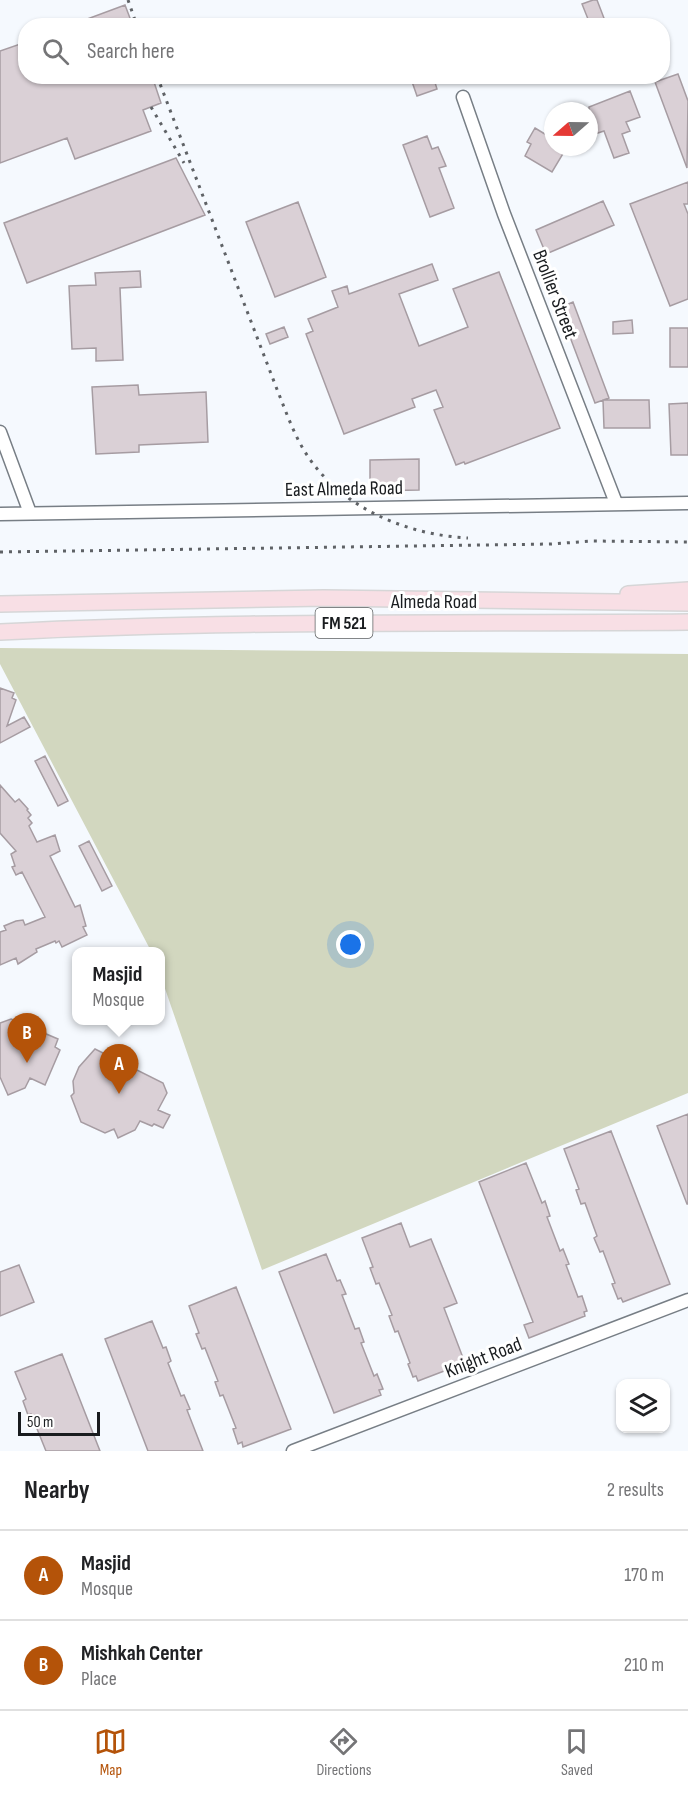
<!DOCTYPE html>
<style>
:root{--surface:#fff;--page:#f2f2f2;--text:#202124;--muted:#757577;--line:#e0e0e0;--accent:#b45309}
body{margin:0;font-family:"Sofia Sans Condensed",sans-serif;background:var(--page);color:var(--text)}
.controls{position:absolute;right:18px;bottom:18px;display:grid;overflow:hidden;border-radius:12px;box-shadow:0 2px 4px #0004}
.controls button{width:54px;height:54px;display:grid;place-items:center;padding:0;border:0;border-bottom:2px solid var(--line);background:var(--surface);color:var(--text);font:30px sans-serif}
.compass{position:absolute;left:544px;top:102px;width:54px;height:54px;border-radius:50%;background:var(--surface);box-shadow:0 2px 4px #0004;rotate:250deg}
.scale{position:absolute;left:18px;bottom:15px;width:82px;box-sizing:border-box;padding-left:6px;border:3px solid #191c1f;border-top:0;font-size:16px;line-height:21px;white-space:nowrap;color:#191c1f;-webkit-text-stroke:4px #fff;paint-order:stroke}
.you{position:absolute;left:351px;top:945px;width:21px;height:21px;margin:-15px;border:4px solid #fff;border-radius:50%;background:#1a73e8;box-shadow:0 0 0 9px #1a73e833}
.badge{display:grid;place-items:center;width:39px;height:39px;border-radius:50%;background:var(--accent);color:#fff;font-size:20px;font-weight:700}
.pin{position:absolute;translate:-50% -50px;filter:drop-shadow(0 2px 3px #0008)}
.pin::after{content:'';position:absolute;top:32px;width:21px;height:18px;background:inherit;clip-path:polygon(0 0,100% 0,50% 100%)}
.popup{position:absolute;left:72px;top:947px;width:93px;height:78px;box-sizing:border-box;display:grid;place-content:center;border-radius:12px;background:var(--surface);filter:drop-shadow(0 2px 4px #0005);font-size:20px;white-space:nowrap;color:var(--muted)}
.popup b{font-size:22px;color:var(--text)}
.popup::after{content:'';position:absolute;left:50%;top:100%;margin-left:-12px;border:12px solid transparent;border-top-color:var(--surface)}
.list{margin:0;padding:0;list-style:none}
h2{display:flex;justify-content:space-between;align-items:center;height:78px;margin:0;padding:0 24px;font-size:26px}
h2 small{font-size:20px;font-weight:400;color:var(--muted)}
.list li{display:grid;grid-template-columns:39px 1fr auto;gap:18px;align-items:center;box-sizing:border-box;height:90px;padding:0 24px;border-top:2px solid var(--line)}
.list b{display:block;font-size:22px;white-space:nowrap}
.list p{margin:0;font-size:20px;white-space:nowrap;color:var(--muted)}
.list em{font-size:20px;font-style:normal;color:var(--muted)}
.icon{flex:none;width:33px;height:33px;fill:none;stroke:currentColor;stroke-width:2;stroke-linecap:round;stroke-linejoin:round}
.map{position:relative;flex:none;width:688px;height:1451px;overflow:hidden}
.search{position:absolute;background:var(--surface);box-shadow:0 2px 4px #0004;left:18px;right:18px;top:18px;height:66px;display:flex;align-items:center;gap:15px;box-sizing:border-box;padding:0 21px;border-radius:24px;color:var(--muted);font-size:22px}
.sheet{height:258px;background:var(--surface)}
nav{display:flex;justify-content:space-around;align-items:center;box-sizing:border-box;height:84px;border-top:2px solid var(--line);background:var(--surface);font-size:16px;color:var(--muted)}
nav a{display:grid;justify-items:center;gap:3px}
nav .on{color:var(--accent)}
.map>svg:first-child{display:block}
.green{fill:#d2d7bf}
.building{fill:#dad0d6;stroke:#a69ca2;stroke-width:1.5}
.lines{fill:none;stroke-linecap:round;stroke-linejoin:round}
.minor-casing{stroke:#777e85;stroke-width:15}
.major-casing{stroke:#d6d6d7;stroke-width:18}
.minor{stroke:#fff;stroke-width:12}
.major{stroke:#f8dfe5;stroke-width:15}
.rail{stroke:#5f6266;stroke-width:3;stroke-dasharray:3 6;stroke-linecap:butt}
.labels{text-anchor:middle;stroke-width:6;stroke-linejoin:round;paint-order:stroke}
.shield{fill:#fff;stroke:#5e6062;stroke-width:1.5}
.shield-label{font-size:18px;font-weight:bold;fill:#191c1f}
.street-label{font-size:20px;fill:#191c1f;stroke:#fff}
</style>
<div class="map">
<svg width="688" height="1451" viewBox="0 0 688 1451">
<rect width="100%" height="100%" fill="#f5f9fe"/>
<path class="green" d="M 0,648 L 688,654 L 688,1093 L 262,1270 L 161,977 L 161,952 L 151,951 L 0,664 Z"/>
<path class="building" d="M 593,0 L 597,0 L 607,26 L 573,26 L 588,19 L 582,4 Z
M 125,5 L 133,26 L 71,26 L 71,25 Z
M 26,42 L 26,76 L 152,76 L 161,103 L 143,110 L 151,131 L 75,159 L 67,138 L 0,163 L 0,51 Z
M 678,74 L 688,101 L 687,168 L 655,82 Z
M 410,76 L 433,76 L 437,89 L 417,96 Z
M 630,91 L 640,117 L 626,122 L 630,131 L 622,134 L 629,153 L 614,158 L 604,131 L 589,136 L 589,107 Z
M 535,128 L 553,139 L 553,147 L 567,147 L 552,172 L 525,156 L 531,144 L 527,142 Z
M 427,136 L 432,149 L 438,147 L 446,166 L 439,168 L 454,208 L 430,217 L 403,145 Z
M 176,158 L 205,215 L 27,283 L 4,223 Z
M 688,182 L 688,204 L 684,204 L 688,214 L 688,299 L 670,306 L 630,204 Z
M 603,201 L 614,225 L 546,254 L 536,230 Z
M 298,202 L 326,277 L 275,297 L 246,222 Z
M 432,264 L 438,280 L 399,294 L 419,346 L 468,327 L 453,289 L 499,272 L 560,428 L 465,464 L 464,462 L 456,465 L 434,410 L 443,407 L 436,390 L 412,399 L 415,407 L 344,434 L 306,334 L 313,331 L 308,319 L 338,307 L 332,291 L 347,286 L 349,294 Z
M 140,271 L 141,287 L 120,288 L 123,360 L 96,361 L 96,348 L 72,349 L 69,286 L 96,285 L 95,273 Z
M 573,302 L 609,398 L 595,403 L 559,308 Z
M 632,320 L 633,333 L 613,334 L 613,322 Z
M 284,327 L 288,337 L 270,344 L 266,334 Z
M 670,328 L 688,328 L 688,367 L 670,367 Z
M 138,385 L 139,395 L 206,392 L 208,442 L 139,445 L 139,452 L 96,454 L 92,387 Z
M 603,400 L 649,400 L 650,428 L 604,428 Z
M 688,403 L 688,455 L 671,455 L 669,404 Z
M 419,459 L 419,490 L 370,491 L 370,460 Z
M 0,688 L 14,693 L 12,698 L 16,700 L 7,726 L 24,717 L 30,727 L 0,743 Z
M 45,756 L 68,801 L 58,806 L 35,761 Z
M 0,785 L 15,802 L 19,799 L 28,809 L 27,810 L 31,815 L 28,818 L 32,823 L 29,826 L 37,842 L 55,835 L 60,851 L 50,856 L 75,907 L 80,905 L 86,926 L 83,927 L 87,935 L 62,947 L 59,941 L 56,943 L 55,941 L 36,949 L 37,952 L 18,964 L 16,958 L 0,965 L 0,932 L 6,930 L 4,926 L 16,921 L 23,920 L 25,925 L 45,917 L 22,872 L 16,875 L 12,867 L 15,866 L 11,854 L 16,851 L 0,833 Z
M 89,841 L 112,886 L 102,891 L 79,846 Z
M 11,1019 L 58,1039 L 55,1047 L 60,1050 L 45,1085 L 30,1078 L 25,1088 L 8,1095 L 0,1077 L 0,1023 Z
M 95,1049 L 163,1083 L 167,1093 L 158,1110 L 170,1115 L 163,1128 L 154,1124 L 152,1126 L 140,1121 L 135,1130 L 118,1138 L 114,1129 L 105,1133 L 81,1122 L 71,1096 L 74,1093 L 73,1081 L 79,1067 Z
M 688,1114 L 688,1204 L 687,1204 L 657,1126 Z
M 611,1131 L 670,1284 L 623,1302 L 621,1298 L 618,1299 L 612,1284 L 615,1283 L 603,1251 L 600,1252 L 594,1238 L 597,1236 L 585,1203 L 581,1204 L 576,1190 L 579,1189 L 564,1149 Z
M 526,1163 L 542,1203 L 545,1201 L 550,1216 L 547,1217 L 560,1251 L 563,1249 L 569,1264 L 566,1265 L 578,1297 L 582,1296 L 587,1311 L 584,1312 L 585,1316 L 529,1338 L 524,1325 L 533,1322 L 479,1182 Z
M 401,1223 L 410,1247 L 431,1239 L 457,1303 L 444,1308 L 465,1363 L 418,1381 L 416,1376 L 413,1377 L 408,1364 L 410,1363 L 398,1331 L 395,1332 L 389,1316 L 392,1315 L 379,1283 L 376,1284 L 370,1268 L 373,1267 L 362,1238 Z
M 326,1254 L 337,1281 L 340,1280 L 346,1294 L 342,1295 L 355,1329 L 359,1328 L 364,1342 L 361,1343 L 374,1376 L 377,1374 L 383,1389 L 379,1390 L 381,1395 L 334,1413 L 279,1272 Z
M 19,1265 L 34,1302 L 0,1316 L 0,1272 Z
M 236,1287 L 291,1429 L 243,1447 L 242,1442 L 238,1444 L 233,1429 L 236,1428 L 223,1395 L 220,1396 L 215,1382 L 218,1381 L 205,1348 L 202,1349 L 196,1334 L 199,1333 L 189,1306 Z
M 152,1321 L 163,1348 L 166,1347 L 171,1361 L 168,1363 L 181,1396 L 184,1395 L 190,1409 L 187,1410 L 203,1451 L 148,1451 L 105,1339 Z
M 62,1354 L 100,1451 L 46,1451 L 31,1414 L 28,1415 L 23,1401 L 26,1399 L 15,1372 Z"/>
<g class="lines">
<g class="minor-casing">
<path id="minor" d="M 463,97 L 504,214 L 616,503
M 0,432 L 30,513
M 0,514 L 688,503
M 293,1451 L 688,1300"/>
</g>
<g class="major-casing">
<path id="major" d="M 628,594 L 688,590
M 0,604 L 324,598 L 688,603
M 0,632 C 229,620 459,624 688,622"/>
</g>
<use href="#minor" class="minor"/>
<use href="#major" class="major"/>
<path class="rail" d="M 128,0 L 137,26
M 157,76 L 278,392 C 287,414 295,438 309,458 C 344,509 408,535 468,538
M 151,107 L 184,163
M 0,552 L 551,544 L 593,541 L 688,542"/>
</g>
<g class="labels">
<rect class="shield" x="315.5" y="608" width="57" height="30" rx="4.5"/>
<g class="shield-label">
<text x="344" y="629">FM 521</text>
</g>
<g class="street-label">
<text transform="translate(556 294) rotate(69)" y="7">Brollier Street</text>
<text transform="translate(344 488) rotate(-1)" y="7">East Almeda Road</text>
<text x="434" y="608">Almeda Road</text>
<text transform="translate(483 1357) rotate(-21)" y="7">Knight Road</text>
</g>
</g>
</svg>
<div class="controls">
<button><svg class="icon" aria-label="layers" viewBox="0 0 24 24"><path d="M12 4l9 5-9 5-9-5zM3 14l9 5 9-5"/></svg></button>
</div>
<svg class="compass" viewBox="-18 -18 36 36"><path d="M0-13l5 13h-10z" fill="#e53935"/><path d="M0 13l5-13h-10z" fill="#757577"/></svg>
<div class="scale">50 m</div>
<div class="you"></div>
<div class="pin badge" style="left:119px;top:1094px">A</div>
<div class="popup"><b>Masjid</b>Mosque</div>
<div class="pin badge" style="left:27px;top:1063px">B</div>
<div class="search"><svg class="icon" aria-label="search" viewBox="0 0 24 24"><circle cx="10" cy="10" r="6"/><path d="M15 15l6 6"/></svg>Search here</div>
</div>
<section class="sheet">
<h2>Nearby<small>2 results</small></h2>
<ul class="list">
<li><span class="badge">A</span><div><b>Masjid</b><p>Mosque</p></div><em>170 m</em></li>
<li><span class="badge">B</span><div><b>Mishkah Center</b><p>Place</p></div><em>210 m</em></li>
</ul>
</section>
<nav>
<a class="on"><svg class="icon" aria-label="map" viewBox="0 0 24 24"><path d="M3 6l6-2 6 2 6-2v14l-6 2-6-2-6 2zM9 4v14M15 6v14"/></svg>Map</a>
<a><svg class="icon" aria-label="directions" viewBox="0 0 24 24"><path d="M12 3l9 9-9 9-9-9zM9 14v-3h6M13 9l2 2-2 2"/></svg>Directions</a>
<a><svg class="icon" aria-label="saved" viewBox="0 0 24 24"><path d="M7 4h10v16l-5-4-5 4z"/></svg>Saved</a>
</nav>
